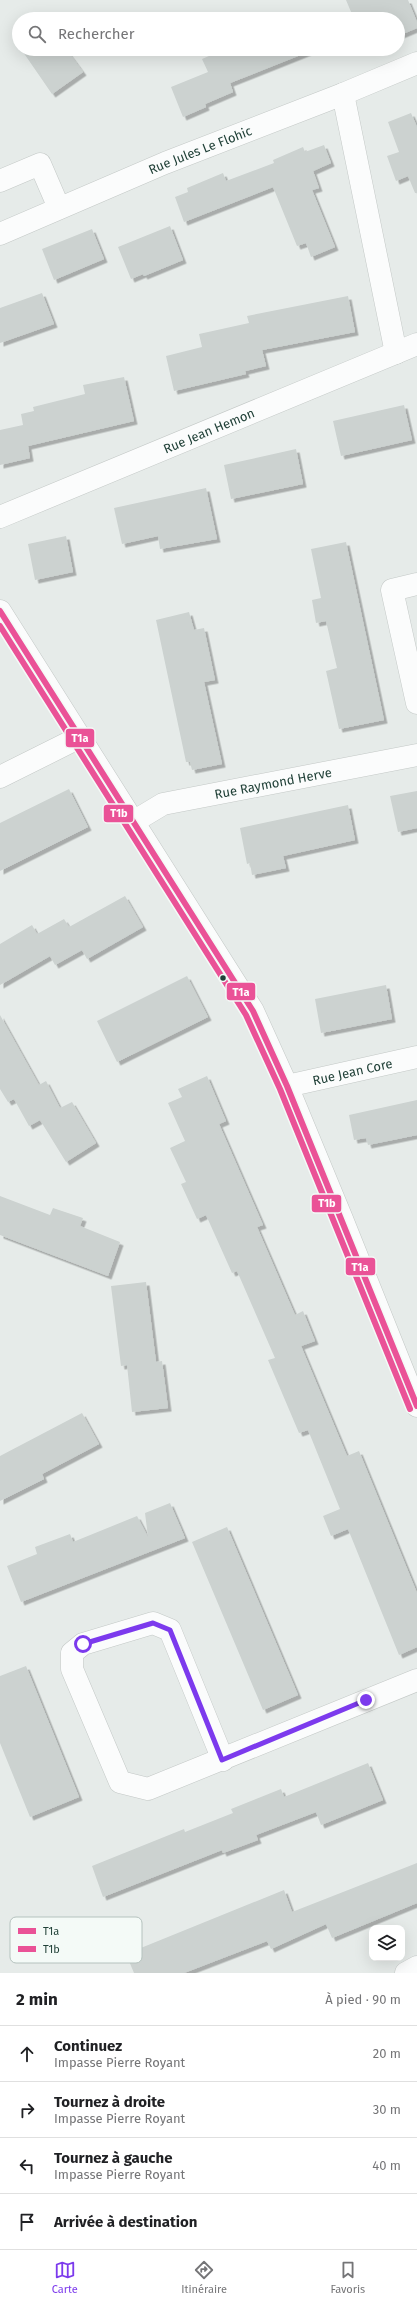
<!DOCTYPE html>
<html lang="fr">
<meta charset="utf-8">
<style>
:root{--surface:#fff;--page:#f6f6f6;--text:#202124;--muted:#757577;--line:#e0e0e0;--accent:#7c3aed}
body{margin:0;font-family:"Fira Sans",sans-serif;background:var(--page);color:var(--text)}
.controls{position:absolute;right:12px;bottom:12px;display:grid;overflow:hidden;border-radius:8px;box-shadow:0 4px 16px #0002}
.controls button{width:36px;height:36px;display:grid;place-items:center;padding:0;border:0;border-bottom:1px solid var(--line);background:var(--surface);color:var(--text);font:20px sans-serif}
.stop{position:absolute;width:12px;height:12px;margin:-9px;border:3px solid #7c3aed;border-radius:50%;background:#fff}
.stop.end{background:#7c3aed;border-color:#fff;box-shadow:0 1px 4px #0008}
.list{margin:0;padding:0;list-style:none}
h2{display:flex;justify-content:space-between;align-items:center;height:52px;margin:0;padding:0 16px;font-size:17px}
h2 small{font-size:13px;font-weight:400;color:var(--muted)}
.list li{display:grid;grid-template-columns:26px 1fr auto;gap:12px;align-items:center;box-sizing:border-box;height:56px;padding:0 16px;border-top:1px solid var(--line)}
.list b{display:block;font-size:15px;white-space:nowrap}
.list p{margin:0;font-size:13px;white-space:nowrap;color:var(--muted)}
.list em{font-size:13px;font-style:normal;color:var(--muted)}
.icon{flex:none;width:22px;height:22px;fill:none;stroke:currentColor;stroke-width:2;stroke-linecap:round;stroke-linejoin:round}
.map{position:relative;flex:none;width:417px;height:1973px;overflow:hidden}
.search{position:absolute;background:var(--surface);box-shadow:0 4px 16px #0002;left:12px;right:12px;top:12px;height:44px;display:flex;align-items:center;gap:10px;box-sizing:border-box;padding:0 14px;border-radius:22px;color:var(--muted);font-size:15px}
.sheet{height:276px;background:var(--surface)}
nav{display:flex;justify-content:space-around;align-items:center;box-sizing:border-box;height:56px;border-top:1px solid var(--line);background:var(--surface);font-size:11px;color:var(--muted)}
nav a{display:grid;justify-items:center;gap:2px}
nav .on{color:var(--accent)}
.map>svg:first-child{display:block}
.building{fill:#ccd2d0;filter:url(#shadow)}
.lines{fill:none;stroke-linecap:round;stroke-linejoin:round}
.minor-casing{stroke:#c3c8c6;stroke-width:23}
.minor{stroke:#fbfcfc;stroke-width:22}
.bus-1-casing{stroke:#f4faf7;stroke-width:9}
.bus-2-casing{stroke:#f4faf7;stroke-width:9}
.bus-1{stroke:#ea5297;stroke-width:6}
.bus-2{stroke:#ea5297;stroke-width:6}
.route{stroke:#7c3aed;stroke-width:5}
.bus-dot{fill:#214138;stroke:#f4faf7;stroke-width:1.5}
.labels{text-anchor:middle;stroke-width:4;stroke-linejoin:round;paint-order:stroke}
.street-label{font-size:13px;fill:#214138;stroke:#f4faf7}
.key{fill:#f4faf7;stroke:#b5c2be;stroke-width:1}
.key-label{font-size:11px;fill:#214138}
.line-badge{stroke:#f4faf7;stroke-width:1.5}
.badge-label{font-size:11px;text-anchor:middle;font-weight:bold;fill:#fff}
</style>
<div class="map">
<svg width="417" height="1973" viewBox="0 0 417 1973">
<defs>
<filter id="shadow"><feDropShadow dx="3.5" dy="3.5" stdDeviation="0" flood-color="#0004"/></filter>
</defs>
<rect width="100%" height="100%" fill="#e6ebe9"/>
<path class="building" d="M 346,0 L 408,0 L 417,22 L 417,28 L 398,36 L 398,19 L 354,19 Z
M 21,49 L 66,49 L 83,72 L 52,94 Z
M 225,49 L 312,49 L 313,50 L 230,83 L 233,92 L 205,104 L 206,107 L 183,117 L 171,87 L 208,72 L 202,59 Z
M 411,113 L 417,127 L 417,193 L 415,193 L 408,176 L 396,181 L 387,156 L 399,152 L 388,122 Z
M 324,145 L 331,163 L 313,171 L 319,188 L 312,190 L 335,247 L 311,257 L 306,243 L 297,246 L 273,187 L 184,222 L 175,197 L 188,192 L 187,188 L 223,173 L 226,181 L 274,163 L 273,160 L 303,147 L 305,152 Z
M 170,226 L 183,260 L 144,276 L 143,274 L 131,279 L 118,247 Z
M 92,229 L 104,259 L 54,280 L 42,249 Z
M 42,293 L 54,324 L 0,343 L 0,308 Z
M 348,296 L 355,332 L 262,350 L 266,366 L 245,371 L 246,374 L 174,391 L 166,356 L 202,347 L 199,334 L 249,323 L 247,316 Z
M 124,377 L 134,421 L 28,446 L 30,458 L 0,465 L 0,430 L 23,425 L 21,414 L 34,411 L 33,407 L 85,394 L 83,385 Z
M 404,405 L 412,440 L 341,456 L 333,421 Z
M 296,449 L 303,484 L 231,499 L 224,465 Z
M 206,488 L 217,539 L 160,549 L 158,536 L 122,544 L 114,508 Z
M 66,536 L 73,572 L 35,580 L 28,544 Z
M 346,542 L 384,720 L 339,729 L 326,671 L 337,668 L 326,621 L 316,623 L 312,600 L 321,598 L 311,549 Z
M 189,612 L 194,630 L 204,628 L 215,680 L 204,682 L 222,764 L 192,770 L 190,762 L 186,762 L 156,620 Z
M 69,789 L 88,827 L 0,871 L 0,823 Z
M 417,791 L 417,828 L 398,832 L 390,796 Z
M 348,805 L 355,840 L 283,856 L 286,868 L 252,875 L 250,863 L 247,864 L 240,828 Z
M 125,896 L 143,927 L 87,959 L 82,950 L 55,965 L 50,956 L 0,985 L 0,944 L 32,925 L 37,934 L 64,919 L 69,927 Z
M 187,976 L 208,1017 L 117,1062 L 97,1021 Z
M 386,985 L 392,1019 L 321,1033 L 315,999 Z
M 0,1015 L 39,1085 L 46,1081 L 60,1108 L 72,1102 L 96,1143 L 66,1162 L 40,1120 L 29,1126 L 14,1099 L 8,1102 L 0,1089 Z
M 207,1076 L 226,1121 L 219,1124 L 263,1225 L 257,1227 L 295,1315 L 303,1311 L 315,1341 L 301,1346 L 347,1456 L 359,1451 L 417,1593 L 417,1647 L 399,1655 L 348,1529 L 331,1536 L 323,1516 L 340,1509 L 308,1430 L 299,1433 L 268,1360 L 275,1358 L 237,1271 L 232,1273 L 206,1215 L 197,1219 L 181,1184 L 186,1182 L 170,1148 L 185,1141 L 168,1103 L 182,1097 L 178,1089 Z
M 417,1100 L 417,1135 L 368,1145 L 366,1138 L 354,1140 L 349,1115 Z
M 0,1196 L 50,1215 L 53,1208 L 83,1218 L 80,1226 L 120,1242 L 108,1276 L 0,1235 Z
M 146,1282 L 156,1362 L 162,1361 L 168,1408 L 132,1412 L 127,1365 L 121,1366 L 111,1286 Z
M 82,1413 L 99,1444 L 42,1474 L 44,1479 L 0,1501 L 0,1456 Z
M 170,1503 L 185,1538 L 21,1602 L 7,1566 L 37,1554 L 35,1547 L 70,1534 L 73,1542 L 137,1516 L 148,1537 L 145,1513 Z
M 227,1527 L 298,1695 L 263,1710 L 192,1542 Z
M 26,1666 L 79,1797 L 30,1817 L 0,1743 L 0,1676 Z
M 368,1763 L 383,1800 L 321,1825 L 316,1812 L 256,1835 L 258,1840 L 223,1853 L 222,1850 L 103,1897 L 92,1866 L 184,1829 L 185,1832 L 233,1813 L 231,1809 L 281,1789 L 284,1797 Z
M 417,1863 L 417,1903 L 332,1938 L 326,1924 L 271,1949 L 267,1941 L 184,1973 L 134,1973 L 126,1954 L 284,1890 L 292,1912 Z"/>
<g class="lines">
<g class="minor-casing">
<g id="minor">
<path d="M 343,94 L 417,63"/>
<path d="M 0,181 L 40,164 L 59,208"/>
<path id="s1" d="M 0,234 L 165,163 L 343,94 L 396,353"/>
<path id="s2" d="M 0,517 L 417,344"/>
<path d="M 417,584 L 392,590 L 417,703"/>
<path d="M 0,611 L 253,1011 L 287,1086 L 342,1219 L 417,1406"/>
<path d="M 0,777 L 80,737"/>
<path id="s3" d="M 133,822 L 163,804 L 417,755"/>
<path id="s4" d="M 287,1086 L 417,1057"/>
<path d="M 223,1760 L 170,1630 L 153,1623 L 83,1644 L 72,1653 L 72,1669 L 120,1782 L 148,1789 L 417,1680"/>
<path d="M 406,1973 L 417,1967"/>
</g>
</g>
<use href="#minor" class="minor"/>
<g class="bus-1-casing">
<path id="bus-1" d="M 0,611 L 253,1011 L 287,1086 L 417,1406"/>
</g>
<g class="bus-2-casing">
<path id="bus-2" d="M 0,626 L 246,1015 L 280,1089 L 410,1409"/>
</g>
<use href="#bus-1" class="bus-1"/>
<use href="#bus-2" class="bus-2"/>
</g>
<g class="lines">
<path class="route" d="M 83,1644 L 153,1623 L 170,1630 L 222,1760 L 366,1700"/>
</g>
<circle class="bus-dot" cx="223" cy="978" r="3.5"/>
<g class="labels">
<g class="street-label">
<text dy="5" stroke="none"><textPath href="#s1" startOffset="217">Rue Jules Le Flohic</textPath></text>
<text dy="5" stroke="none"><textPath href="#s2" startOffset="226">Rue Jean Hemon</textPath></text>
<text dy="5" stroke="none"><textPath href="#s3" startOffset="147">Rue Raymond Herve</textPath></text>
<text dy="5" stroke="none"><textPath href="#s4" startOffset="67">Rue Jean Core</textPath></text>
</g>
</g>
<rect x="10" y="1917" width="132" height="46" rx="6" class="key"/>
<rect x="18" y="1928" width="18" height="6" fill="#ea5297"/>
<rect x="18" y="1946" width="18" height="6" fill="#ea5297"/>
<g class="key-label">
<text x="43" y="1935">T1a</text>
<text x="43" y="1953">T1b</text>
</g>
<g class="line-badge">
<rect x="65" y="728" width="30" height="20" rx="4" fill="#ea5297"/>
<rect x="103" y="804" width="31" height="19" rx="4" fill="#ea5297"/>
<rect x="226" y="982" width="30" height="19" rx="4" fill="#ea5297"/>
<rect x="311" y="1194" width="31" height="19" rx="4" fill="#ea5297"/>
<rect x="345" y="1257" width="31" height="19" rx="4" fill="#ea5297"/>
</g>
<g class="badge-label">
<text x="80" y="742">T1a</text>
<text x="119" y="817">T1b</text>
<text x="241" y="996">T1a</text>
<text x="327" y="1207">T1b</text>
<text x="360" y="1271">T1a</text>
</g>
</svg>
<div class="controls">
<button><svg class="icon" aria-label="layers" viewBox="0 0 24 24"><path d="M12 4l9 5-9 5-9-5zM3 14l9 5 9-5"/></svg></button>
</div>
<div class="stop" style="left:83px;top:1644px"></div>
<div class="stop end" style="left:366px;top:1700px"></div>
<div class="search"><svg class="icon" aria-label="search" viewBox="0 0 24 24"><circle cx="10" cy="10" r="6"/><path d="M15 15l6 6"/></svg>Rechercher</div>
</div>
<section class="sheet">
<h2>2 min<small>À pied · 90 m</small></h2>
<ul class="list">
<li><svg class="icon" aria-label="ahead" viewBox="0 0 24 24"><path d="M12 20V5M6 11l6-6 6 6"/></svg><div><b>Continuez</b><p>Impasse Pierre Royant</p></div><em>20 m</em></li>
<li><svg class="icon" aria-label="right" viewBox="0 0 24 24"><path d="M7 20v-9h11M14 6l5 5-5 5"/></svg><div><b>Tournez à droite</b><p>Impasse Pierre Royant</p></div><em>30 m</em></li>
<li><svg class="icon" aria-label="left" viewBox="0 0 24 24"><path d="M17 20v-9H6M10 6l-5 5 5 5"/></svg><div><b>Tournez à gauche</b><p>Impasse Pierre Royant</p></div><em>40 m</em></li>
<li><svg class="icon" aria-label="arrive" viewBox="0 0 24 24"><path d="M6 21V4h12l-3 4 3 4H6"/></svg><div><b>Arrivée à destination</b></div></li>
</ul>
</section>
<nav>
<a class="on"><svg class="icon" aria-label="map" viewBox="0 0 24 24"><path d="M3 6l6-2 6 2 6-2v14l-6 2-6-2-6 2zM9 4v14M15 6v14"/></svg>Carte</a>
<a><svg class="icon" aria-label="directions" viewBox="0 0 24 24"><path d="M12 3l9 9-9 9-9-9zM9 14v-3h6M13 9l2 2-2 2"/></svg>Itinéraire</a>
<a><svg class="icon" aria-label="saved" viewBox="0 0 24 24"><path d="M7 4h10v16l-5-4-5 4z"/></svg>Favoris</a>
</nav>
